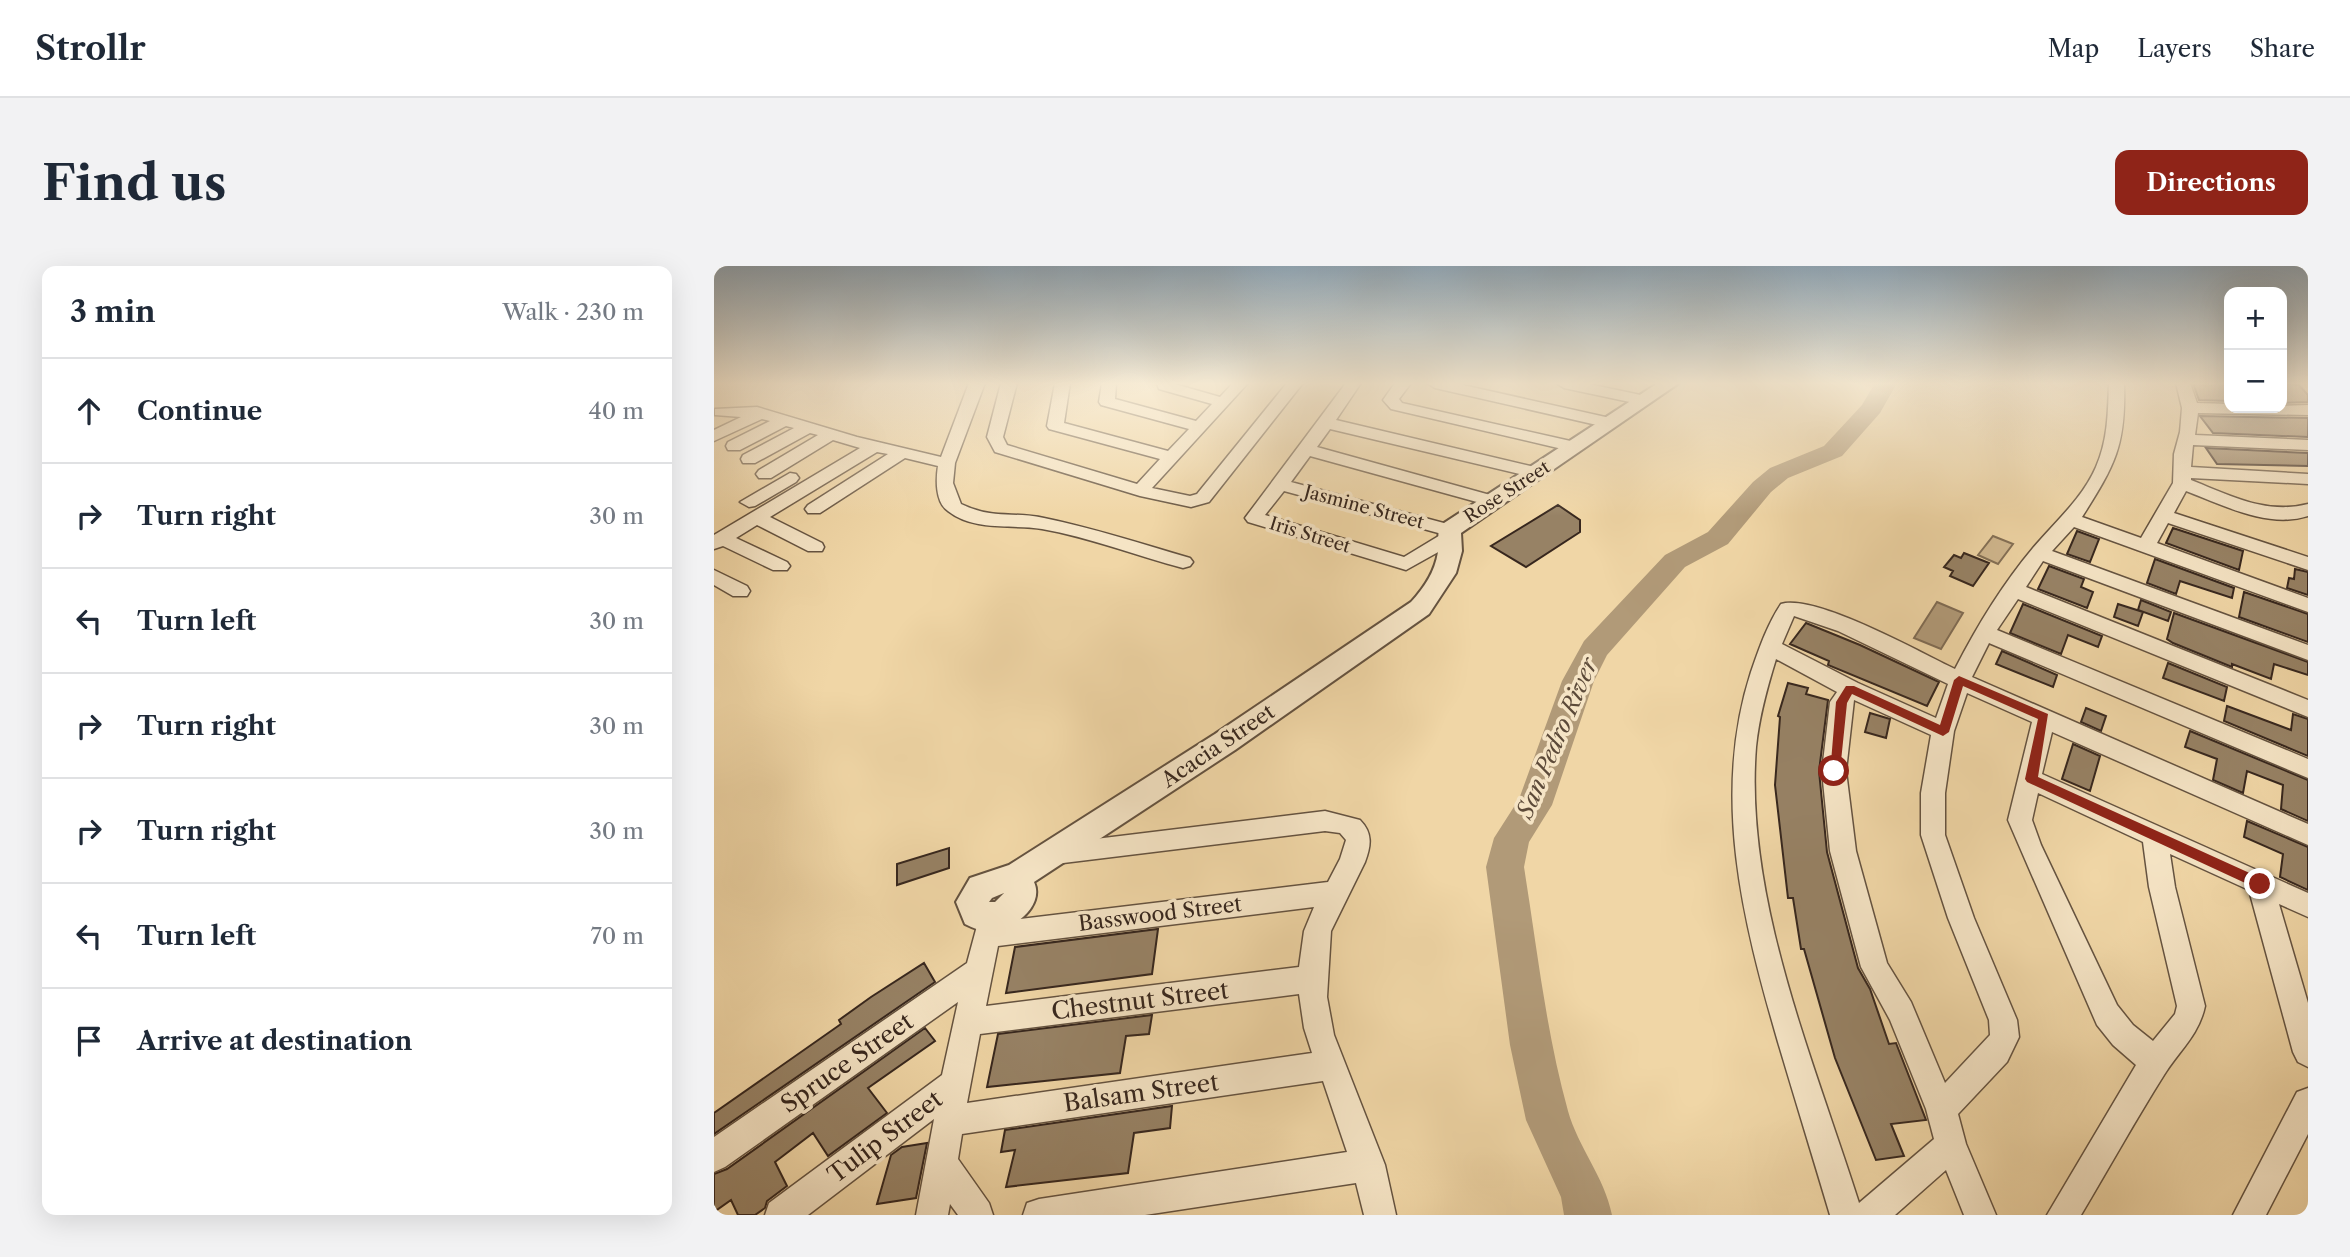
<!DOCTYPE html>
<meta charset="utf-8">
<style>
:root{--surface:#fff;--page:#f2f2f3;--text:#1f2937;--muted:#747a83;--line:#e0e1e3;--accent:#8f2418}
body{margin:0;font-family:"Libre Caslon Text",serif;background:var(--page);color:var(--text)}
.controls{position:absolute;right:21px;top:21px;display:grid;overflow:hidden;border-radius:14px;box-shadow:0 7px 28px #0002}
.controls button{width:63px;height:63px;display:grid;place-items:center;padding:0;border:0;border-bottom:2px solid var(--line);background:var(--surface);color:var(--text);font:35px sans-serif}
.stop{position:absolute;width:21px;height:21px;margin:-16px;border:5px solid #8f2418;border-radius:50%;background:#fff}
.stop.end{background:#8f2418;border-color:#fff;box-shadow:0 2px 7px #0008}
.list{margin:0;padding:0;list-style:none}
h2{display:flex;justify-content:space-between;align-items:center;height:91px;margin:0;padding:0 28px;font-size:30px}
h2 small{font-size:23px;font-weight:400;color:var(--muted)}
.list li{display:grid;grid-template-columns:46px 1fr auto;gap:21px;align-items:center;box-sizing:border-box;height:105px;padding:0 28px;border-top:2px solid var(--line)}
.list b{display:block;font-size:26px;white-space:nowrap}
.list em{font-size:23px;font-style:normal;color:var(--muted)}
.icon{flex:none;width:38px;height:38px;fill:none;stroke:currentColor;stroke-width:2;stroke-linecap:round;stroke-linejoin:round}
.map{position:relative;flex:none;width:1594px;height:949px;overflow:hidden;border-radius:14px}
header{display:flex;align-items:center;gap:42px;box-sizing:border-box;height:98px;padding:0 35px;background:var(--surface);border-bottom:2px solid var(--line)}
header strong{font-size:33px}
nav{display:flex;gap:38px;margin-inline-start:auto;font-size:24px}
.intro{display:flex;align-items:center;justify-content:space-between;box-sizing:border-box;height:168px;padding:0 42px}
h1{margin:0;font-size:49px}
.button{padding:18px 32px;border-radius:14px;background:var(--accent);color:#fff;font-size:24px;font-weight:700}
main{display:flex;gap:42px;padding:0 42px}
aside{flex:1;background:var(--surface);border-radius:14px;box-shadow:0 7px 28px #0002}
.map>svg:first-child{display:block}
.green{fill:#d1b88f;stroke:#847056;stroke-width:2}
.water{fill:#b19a78;stroke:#806c54;stroke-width:2}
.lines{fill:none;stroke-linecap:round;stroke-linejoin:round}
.river{fill:#b19a78;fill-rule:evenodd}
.building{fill:#978265;stroke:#37271e;stroke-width:2}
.minor-casing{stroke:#655340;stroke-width:3}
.tertiary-casing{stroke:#655340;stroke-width:4}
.minor{fill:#f5e4c5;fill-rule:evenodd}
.tertiary{fill:#f5e4c5;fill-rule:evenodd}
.route{fill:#8f2418}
.labels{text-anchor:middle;stroke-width:7;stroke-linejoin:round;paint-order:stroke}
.far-street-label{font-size:18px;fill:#37271e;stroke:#f5e4c5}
.street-label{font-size:21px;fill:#37271e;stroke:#f5e4c5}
.water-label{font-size:23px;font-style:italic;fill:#5c4a39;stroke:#f5e4c5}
.near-street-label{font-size:24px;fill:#37271e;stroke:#f5e4c5}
</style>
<header>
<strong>Strollr</strong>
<nav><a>Map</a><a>Layers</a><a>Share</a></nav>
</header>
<div class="intro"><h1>Find us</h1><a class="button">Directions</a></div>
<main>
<aside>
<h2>3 min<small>Walk · 230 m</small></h2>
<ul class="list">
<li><svg class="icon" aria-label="ahead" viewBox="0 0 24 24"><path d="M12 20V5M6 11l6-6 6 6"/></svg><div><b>Continue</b></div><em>40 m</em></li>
<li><svg class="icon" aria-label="right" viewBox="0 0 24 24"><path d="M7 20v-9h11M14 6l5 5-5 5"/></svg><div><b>Turn right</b></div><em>30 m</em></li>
<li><svg class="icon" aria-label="left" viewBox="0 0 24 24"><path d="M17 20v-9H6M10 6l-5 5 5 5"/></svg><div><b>Turn left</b></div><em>30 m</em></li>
<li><svg class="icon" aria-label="right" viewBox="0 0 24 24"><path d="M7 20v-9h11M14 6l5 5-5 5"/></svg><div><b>Turn right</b></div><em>30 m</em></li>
<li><svg class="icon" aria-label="right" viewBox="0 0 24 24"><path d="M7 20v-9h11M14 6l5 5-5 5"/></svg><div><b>Turn right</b></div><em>30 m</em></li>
<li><svg class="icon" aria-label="left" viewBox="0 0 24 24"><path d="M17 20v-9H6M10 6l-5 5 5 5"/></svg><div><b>Turn left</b></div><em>70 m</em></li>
<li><svg class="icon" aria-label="arrive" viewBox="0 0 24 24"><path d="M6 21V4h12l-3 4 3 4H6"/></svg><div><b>Arrive at destination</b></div></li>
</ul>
</aside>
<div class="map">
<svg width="1594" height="949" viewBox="0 0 1594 949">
<rect width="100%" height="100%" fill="#f0d6a6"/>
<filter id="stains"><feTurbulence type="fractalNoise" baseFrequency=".00286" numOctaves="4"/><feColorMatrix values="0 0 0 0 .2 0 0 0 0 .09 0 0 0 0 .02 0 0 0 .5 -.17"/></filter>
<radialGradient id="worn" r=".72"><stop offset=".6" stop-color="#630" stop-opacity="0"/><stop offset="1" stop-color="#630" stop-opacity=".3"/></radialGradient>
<path class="green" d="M 1279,270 L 1299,278 L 1284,298 L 1264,289 Z"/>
<path class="water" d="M 1223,336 L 1249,347 L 1227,383 L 1200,372 Z"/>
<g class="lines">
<path class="river" d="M 1161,117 L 1183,117 L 1166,147 L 1128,190 L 1074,212 L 1057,226 L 1014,278 L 971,301 L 893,389 L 880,415 L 838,539 L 815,576 L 810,601 C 823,682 832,766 854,845 C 864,881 890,910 898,949 L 850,949 L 847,931 L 812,854 L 796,779 L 772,601 L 780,572 L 805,533 L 848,415 L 870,375 L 951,289 L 994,266 L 1039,216 L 1056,202 L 1110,180 L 1148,139 Z"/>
</g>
<path class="building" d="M 1479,117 L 1515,117 L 1515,135 L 1485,134 Z
M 1568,118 L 1585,119 L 1594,129 L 1594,136 L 1568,137 Z
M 1486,150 L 1594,152 L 1594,171 L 1499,167 Z
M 1492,182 L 1594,187 L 1594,200 L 1503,198 Z
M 844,239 L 866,254 L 866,266 L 812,301 L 777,280 Z
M 1459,262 L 1529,285 L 1525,304 L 1452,277 Z
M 1363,265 L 1385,273 L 1376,296 L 1353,288 Z
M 1250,287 L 1275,297 L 1259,320 L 1236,310 L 1239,305 L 1230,301 L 1240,289 L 1247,292 Z
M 1441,293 L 1520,322 L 1518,332 L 1466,315 L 1462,328 L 1433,317 Z
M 1335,300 L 1370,313 L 1367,321 L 1379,326 L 1373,342 L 1324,323 Z
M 1581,303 L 1594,306 L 1594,329 L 1573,322 L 1575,312 L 1580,313 Z
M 1530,326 L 1594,348 L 1594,376 L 1525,351 Z
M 1427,334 L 1457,346 L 1454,355 L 1424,344 Z
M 1309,338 L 1388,370 L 1384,381 L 1354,369 L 1347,388 L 1296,367 Z
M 1404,338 L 1429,346 L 1424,360 L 1400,351 Z
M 1460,347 L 1594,396 L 1594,409 L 1560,398 L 1557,413 L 1518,398 L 1518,401 L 1459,377 L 1453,373 Z
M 1092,357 L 1146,379 L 1225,416 L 1213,440 L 1114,399 L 1115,395 L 1076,378 Z
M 1288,385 L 1343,409 L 1339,421 L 1282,398 Z
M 1454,397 L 1513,421 L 1510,435 L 1449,412 Z
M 1074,417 L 1094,422 L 1092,428 L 1114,434 L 1105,505 L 1113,586 L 1144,702 L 1156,723 L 1175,778 L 1182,777 L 1212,854 L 1177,858 L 1190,890 L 1162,894 L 1121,792 L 1090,683 L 1087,683 L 1079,632 L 1074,632 L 1061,519 L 1066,451 L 1064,450 Z
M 1513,440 L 1577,464 L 1579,448 L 1594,453 L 1594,490 L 1510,455 Z
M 1372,442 L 1392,450 L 1387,465 L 1367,456 Z
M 1156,447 L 1176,453 L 1172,472 L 1151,466 Z
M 1476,465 L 1594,514 L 1594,555 L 1567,543 L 1569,519 L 1533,505 L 1529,527 L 1499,514 L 1503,493 L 1471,481 Z
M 1359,478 L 1386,490 L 1376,525 L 1348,513 Z
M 1533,555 L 1594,581 L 1594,624 L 1566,611 L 1569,588 L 1530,571 Z
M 235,582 L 235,602 L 183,619 L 183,598 Z
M 444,663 L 438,708 L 292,727 L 301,681 Z
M 210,697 L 221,716 L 0,868 L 0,847 L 127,758 L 125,754 L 157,731 Z
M 438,749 L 435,768 L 412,770 L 406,807 L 273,821 L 284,768 Z
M 211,762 L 221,775 L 154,822 L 173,847 L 114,890 L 99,867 L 61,896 L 73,920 L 53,935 L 51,942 L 41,949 L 24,949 L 17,934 L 0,946 L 0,908 L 13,903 Z
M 458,840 L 456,862 L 420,867 L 414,907 L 292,921 L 301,884 L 287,886 L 291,864 Z
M 213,877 L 202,932 L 163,938 L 177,889 L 188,881 Z"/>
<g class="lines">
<g class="minor-casing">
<path id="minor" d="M 255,117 L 271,117 L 241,197 L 239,217 L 247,238 C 281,254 298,245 330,252 C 379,262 428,278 476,292 L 479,296 L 476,300 L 469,302 C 423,290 375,271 328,263 C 298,258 261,266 234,245 C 221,236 222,213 224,200 L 191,192 L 106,247 L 94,247 L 91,243 L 94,239 L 174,188 L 163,186 L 56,251 L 108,277 L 110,281 L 108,285 L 94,285 L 43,259 L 22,272 L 73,296 L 76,300 L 73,304 L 59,304 L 9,280 L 0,283 L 0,269 L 146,182 L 119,174 L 57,212 L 45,212 L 42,208 L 45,204 L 104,169 L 96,167 L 41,197 L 29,197 L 27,193 L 29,189 L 80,162 L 72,160 L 26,184 L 14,184 L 12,180 L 14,176 L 56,155 L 48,153 L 0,175 L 0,164 L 27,151 L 1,149 L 1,143 L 43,141 L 143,171 L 227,191 Z
M 287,117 L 303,117 L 289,171 L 293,179 L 423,218 L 446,193 L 335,163 L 333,160 L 341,117 L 356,117 L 350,157 L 454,185 L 475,163 L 387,139 L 385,136 L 388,117 L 402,117 L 401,133 L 482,155 L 498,138 L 445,123 L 443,117 L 457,117 L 506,131 L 519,117 L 534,117 L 438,222 L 476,230 L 483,228 L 573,117 L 589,117 L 495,236 L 477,241 L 426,230 L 281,186 L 273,171 Z
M 632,117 L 647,117 L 622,154 L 829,203 L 832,207 L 823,212 L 616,163 L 603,181 L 787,232 L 790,236 L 781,241 L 596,190 L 577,216 L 741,260 L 746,271 L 744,275 L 692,304 L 534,256 L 531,252 L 534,248 ZM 570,225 L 728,268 L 690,291 L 551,249 Z
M 681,117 L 697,117 L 685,133 L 688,137 L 861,176 L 869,181 L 861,186 L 677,143 L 669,134 Z
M 713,117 L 740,117 L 896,152 L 904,157 L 896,162 L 721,122 Z
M 842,117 L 870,117 L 936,131 L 938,134 L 930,139 L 850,122 Z
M 1395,117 L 1410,117 C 1412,180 1401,199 1368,251 L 1427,272 L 1459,217 L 1460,188 L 1466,166 L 1468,142 L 1462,117 L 1476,117 L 1483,137 L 1515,138 L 1515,142 L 1594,139 L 1594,149 L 1484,147 L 1481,169 L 1594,174 L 1594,184 L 1479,179 L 1477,201 L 1594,208 L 1594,218 L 1477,212 L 1477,214 C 1515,229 1552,249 1594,238 L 1594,250 C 1554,263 1509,239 1472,225 L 1460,247 L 1594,291 L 1594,304 L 1454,257 L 1443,277 L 1594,332 L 1594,346 L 1360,261 L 1338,285 L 1594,379 L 1594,394 L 1329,295 L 1312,321 L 1594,434 L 1594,451 L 1304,333 L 1283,364 L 1594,493 L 1594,512 L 1275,377 L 1258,411 L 1594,558 L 1594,579 L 1338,466 L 1328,508 L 1594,627 L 1594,651 L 1565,638 L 1594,737 L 1594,801 L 1584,796 L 1579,786 L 1535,624 L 1456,588 L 1461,621 L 1491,740 C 1485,769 1465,785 1450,809 C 1421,855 1395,902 1367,949 L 1333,949 L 1422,799 L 1399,779 L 1383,759 L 1294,554 L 1318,456 L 1253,427 L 1240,465 L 1231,527 L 1231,569 L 1260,652 L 1303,754 L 1305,771 L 1293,796 L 1244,848 L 1252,878 L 1282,949 L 1250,949 L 1232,904 L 1181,949 L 1116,949 C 1099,891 1081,834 1064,776 C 1029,655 997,530 1037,406 C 1045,383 1053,359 1067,338 C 1102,328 1205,386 1241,403 C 1263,360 1288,319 1319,282 C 1341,256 1368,233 1382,201 C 1394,174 1394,146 1395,117 ZM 1080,350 L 1124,365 L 1234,418 L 1222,452 L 1144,417 L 1068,378 ZM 1062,393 L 1123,426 L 1116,436 L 1108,505 L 1116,585 L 1147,701 L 1176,754 L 1212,843 L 1220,873 L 1145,937 C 1100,795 1030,632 1042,481 C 1045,451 1053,422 1062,393 ZM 1140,434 L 1217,469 L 1207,527 L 1207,569 L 1234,652 L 1275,754 L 1276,769 L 1231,817 L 1197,736 L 1173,697 L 1142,585 L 1132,505 ZM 1324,527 L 1429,576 L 1435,621 L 1463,740 L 1461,748 L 1439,775 L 1419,759 L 1403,739 L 1327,579 L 1318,554 Z
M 76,207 L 82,208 L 85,212 L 82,216 L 41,240 L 35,241 L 26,236 Z
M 0,304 L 33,320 L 36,325 L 33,330 L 19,330 L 0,319 Z
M 611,545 L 646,554 C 659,567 657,580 651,596 L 617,665 L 613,731 L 620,769 L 671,899 L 682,949 L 650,949 L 642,917 L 431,949 L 309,949 L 313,937 L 325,933 L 633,886 L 609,815 L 248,868 L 244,893 L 275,937 L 279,949 L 244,949 L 236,938 L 234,949 L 202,949 L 220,853 L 94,949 L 51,949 L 55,937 L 228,809 L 244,736 L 11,901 L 0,906 L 0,871 L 253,697 L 267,645 L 276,641 L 285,645 L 289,655 L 614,616 L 626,593 L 632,574 L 626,567 L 611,565 L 341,598 L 332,595 L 328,587 L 332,579 ZM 600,641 L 590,665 L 585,701 L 272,740 L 284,680 ZM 585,728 L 590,762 L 598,787 L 253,837 L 266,768 Z
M 1594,822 L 1594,868 L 1552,949 L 1519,949 L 1583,826 Z"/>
</g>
<g class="tertiary-casing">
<path id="tertiary" d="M 944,117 L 965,117 L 747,267 L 748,285 L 742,307 L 715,348 L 521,484 L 320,616 C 331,640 299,664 278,666 C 268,666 259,662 251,658 L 242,636 L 256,612 L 295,599 L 501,468 L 697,336 C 710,322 721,306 724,286 C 726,277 722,267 727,259 ZM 290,627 L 281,636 L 275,636 L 278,632 Z"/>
</g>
<use href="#minor" class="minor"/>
<use href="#tertiary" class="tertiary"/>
</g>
<linearGradient id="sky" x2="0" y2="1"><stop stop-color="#92aabb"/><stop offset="0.47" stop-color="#f8edd7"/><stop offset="1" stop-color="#f8edd7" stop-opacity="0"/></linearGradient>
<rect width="1594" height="250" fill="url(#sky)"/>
<path class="route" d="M 1245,410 L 1334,448 L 1324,511 L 1551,614 L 1551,622 L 1542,622 L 1313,516 L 1311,513 L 1324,453 L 1249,420 L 1235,466 L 1229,470 L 1138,428 L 1133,437 L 1126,505 L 1124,508 L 1116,508 L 1122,436 L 1132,420 L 1140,420 L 1226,459 L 1240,414 Z"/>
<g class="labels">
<g class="far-street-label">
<text transform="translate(793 226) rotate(-33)" y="6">Rose Street</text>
<text transform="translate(650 241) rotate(15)" y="6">Jasmine Street</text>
<text transform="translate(596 269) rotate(17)" y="6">Iris Street</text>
</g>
<g class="street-label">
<text transform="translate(504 480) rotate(-34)" y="7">Acacia Street</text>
<text transform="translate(446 648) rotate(-7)" y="7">Basswood Street</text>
</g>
<g class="water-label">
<text transform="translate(843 472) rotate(-67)" y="8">San Pedro River</text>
</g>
<g class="near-street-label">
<text transform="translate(426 735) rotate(-7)" y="8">Chestnut Street</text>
<text transform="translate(133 797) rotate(-35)" y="8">Spruce Street</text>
<text transform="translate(427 827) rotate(-8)" y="8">Balsam Street</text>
<text transform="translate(171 871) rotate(-37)" y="8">Tulip Street</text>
</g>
</g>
<rect width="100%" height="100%" filter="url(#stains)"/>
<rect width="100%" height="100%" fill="url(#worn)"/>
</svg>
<div class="controls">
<button>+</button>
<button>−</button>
</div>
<div class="stop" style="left:1120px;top:505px"></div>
<div class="stop end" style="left:1546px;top:618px"></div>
</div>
</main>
